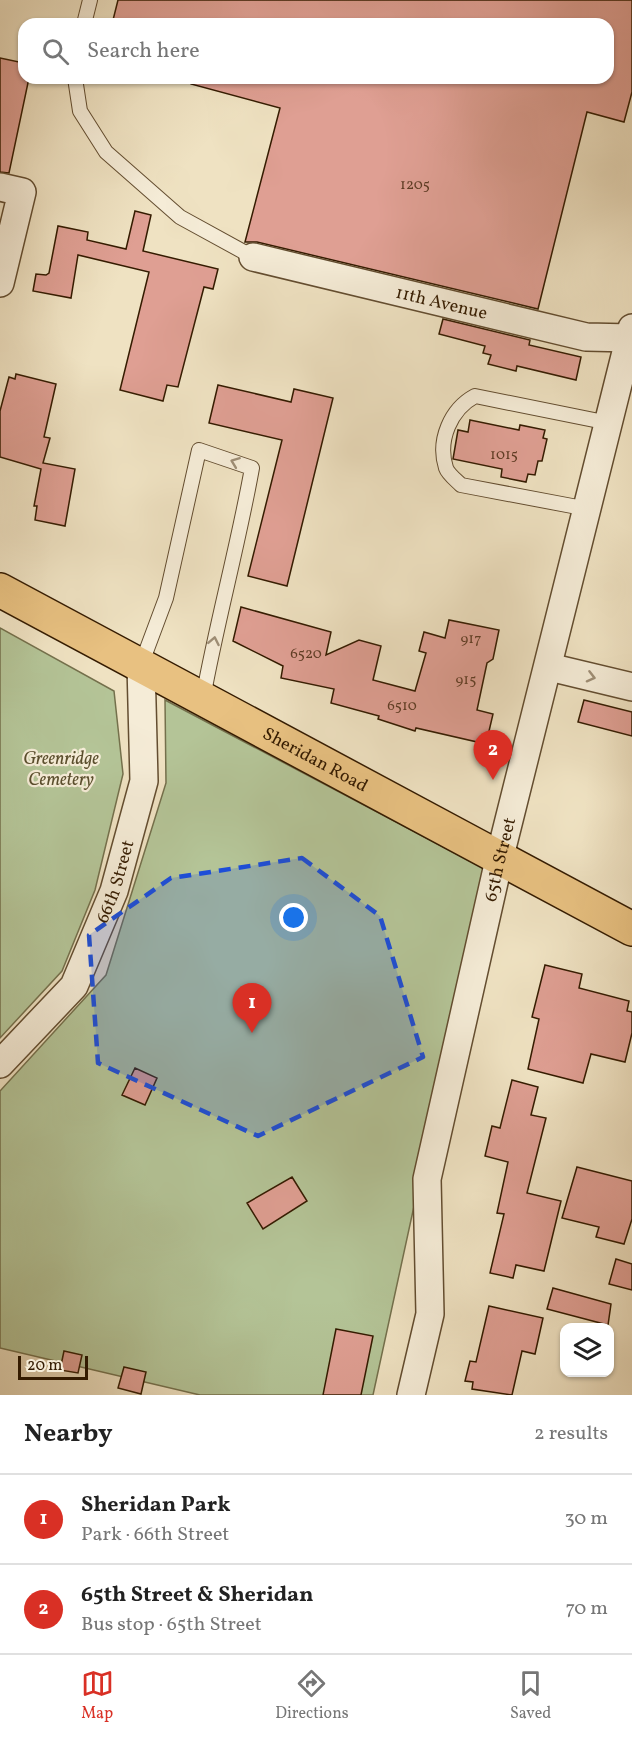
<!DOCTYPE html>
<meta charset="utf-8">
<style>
:root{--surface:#fff;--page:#f6f6f6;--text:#222;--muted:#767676;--line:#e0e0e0;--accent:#d93025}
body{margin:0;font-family:Vollkorn,serif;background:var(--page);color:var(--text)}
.controls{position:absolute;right:18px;bottom:18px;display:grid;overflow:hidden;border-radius:12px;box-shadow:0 2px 4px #0004}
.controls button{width:54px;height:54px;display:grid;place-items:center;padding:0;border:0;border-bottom:2px solid var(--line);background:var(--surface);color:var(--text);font:30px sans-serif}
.scale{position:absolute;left:18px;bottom:15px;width:70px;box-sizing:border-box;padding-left:6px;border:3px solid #341b00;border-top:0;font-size:16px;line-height:21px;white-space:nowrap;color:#341b00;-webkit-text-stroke:4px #f5ecd7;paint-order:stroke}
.you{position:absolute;left:294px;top:918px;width:21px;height:21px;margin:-15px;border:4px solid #fff;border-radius:50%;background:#1a73e8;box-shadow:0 0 0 9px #1a73e833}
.badge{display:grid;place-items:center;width:39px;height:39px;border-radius:50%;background:var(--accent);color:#fff;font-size:20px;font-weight:700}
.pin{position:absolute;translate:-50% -50px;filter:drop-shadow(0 2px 3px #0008)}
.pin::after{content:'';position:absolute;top:32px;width:21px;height:18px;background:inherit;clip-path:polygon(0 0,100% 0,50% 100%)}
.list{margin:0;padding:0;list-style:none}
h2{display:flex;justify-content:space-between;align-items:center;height:78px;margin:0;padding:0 24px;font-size:26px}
h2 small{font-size:20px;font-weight:400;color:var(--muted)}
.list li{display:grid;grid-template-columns:39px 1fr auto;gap:18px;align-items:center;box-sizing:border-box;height:90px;padding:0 24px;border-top:2px solid var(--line)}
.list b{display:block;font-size:22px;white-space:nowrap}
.list p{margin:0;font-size:20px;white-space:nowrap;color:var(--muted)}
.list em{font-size:20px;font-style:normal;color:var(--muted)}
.icon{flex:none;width:33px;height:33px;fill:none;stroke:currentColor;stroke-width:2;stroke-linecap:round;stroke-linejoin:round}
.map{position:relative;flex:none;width:632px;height:1395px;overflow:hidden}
.search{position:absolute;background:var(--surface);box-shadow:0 2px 4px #0004;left:18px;right:18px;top:18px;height:66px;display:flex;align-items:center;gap:15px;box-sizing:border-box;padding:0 21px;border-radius:18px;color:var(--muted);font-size:22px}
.sheet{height:258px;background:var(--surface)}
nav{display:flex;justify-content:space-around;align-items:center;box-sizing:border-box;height:84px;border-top:2px solid var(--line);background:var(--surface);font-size:16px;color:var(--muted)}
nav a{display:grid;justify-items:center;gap:3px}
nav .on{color:var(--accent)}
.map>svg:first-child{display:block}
.green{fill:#b4c497;stroke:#74704c;stroke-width:1.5}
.building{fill:#df9f93;stroke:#341b00;stroke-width:1.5}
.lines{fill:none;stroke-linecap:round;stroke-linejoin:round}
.lane-casing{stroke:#634d30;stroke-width:16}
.street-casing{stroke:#634d30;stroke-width:30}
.primary-casing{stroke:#341b00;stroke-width:36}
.lane{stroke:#f5ecd7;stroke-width:14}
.street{stroke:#f5ecd7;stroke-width:27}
.primary{stroke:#e8c181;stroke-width:33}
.oneway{stroke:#9e8e76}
.marked{fill:#1d4ed8;fill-opacity:0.2;stroke:#1d4ed8;stroke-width:4.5;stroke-dasharray:12 8;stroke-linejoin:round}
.labels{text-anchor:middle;stroke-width:4.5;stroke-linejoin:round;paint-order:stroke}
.number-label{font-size:15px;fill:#5f3c25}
.street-label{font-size:18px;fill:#341b00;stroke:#f5ecd7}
.park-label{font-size:18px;font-style:italic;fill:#5a4e2d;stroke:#f5ecd7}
</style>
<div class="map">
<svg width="632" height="1395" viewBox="0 0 632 1395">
<rect width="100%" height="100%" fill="#efe2c2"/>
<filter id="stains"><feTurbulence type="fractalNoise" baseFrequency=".00333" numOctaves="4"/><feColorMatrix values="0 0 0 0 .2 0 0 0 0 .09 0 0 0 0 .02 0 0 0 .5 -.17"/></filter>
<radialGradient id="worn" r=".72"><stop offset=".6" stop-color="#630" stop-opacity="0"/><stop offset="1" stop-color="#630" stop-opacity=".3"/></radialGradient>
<path class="green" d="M 0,628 L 114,691 L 123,774 L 95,890 L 62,971 L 0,1038 Z
M 165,700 L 487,870 L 373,1395 L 200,1395 L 0,1348 L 0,1091 L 106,975 L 166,783 Z"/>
<path class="building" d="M 118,0 L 632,0 L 632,92 L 624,122 L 587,112 L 538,309 L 257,242 L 245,242 L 280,108 L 191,84 L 191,78 L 608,78 L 608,24 L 112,24 Z
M 0,58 L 24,63 L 24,78 L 29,78 L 9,173 L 0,172 Z
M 135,211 L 151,215 L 143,251 L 218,269 L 213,289 L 204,287 L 178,387 L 167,385 L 163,401 L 120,390 L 149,272 L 78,255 L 71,298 L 33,291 L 36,274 L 46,275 L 49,273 L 58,226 L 88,232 L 87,240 L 126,249 Z
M 443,319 L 530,340 L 529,345 L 581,357 L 576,380 L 517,366 L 516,371 L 488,364 L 491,355 L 483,353 L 485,346 L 439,334 Z
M 16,374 L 56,384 L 44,437 L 50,438 L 43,463 L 75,469 L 65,526 L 35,520 L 37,506 L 34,506 L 41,469 L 0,457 L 0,411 L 9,377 L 15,379 Z
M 218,385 L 291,402 L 294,389 L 333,398 L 287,586 L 248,576 L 282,440 L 209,423 Z
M 470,420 L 519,430 L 520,425 L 545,430 L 543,438 L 547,439 L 542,461 L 538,461 L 535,475 L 528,474 L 526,482 L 501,477 L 502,469 L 453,459 L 458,430 L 468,432 Z
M 241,607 L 331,632 L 326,655 L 359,640 L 381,646 L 373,680 L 415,691 L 426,653 L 419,651 L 424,632 L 445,638 L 449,620 L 499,630 L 493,659 L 487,663 L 477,710 L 493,714 L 486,744 L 416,728 L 415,731 L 378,719 L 379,716 L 331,703 L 334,689 L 281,678 L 283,666 L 233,641 Z
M 584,700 L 632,712 L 632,736 L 578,722 Z
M 545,965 L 582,974 L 579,988 L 629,1001 L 627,1011 L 632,1012 L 632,1033 L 625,1062 L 591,1054 L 583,1083 L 528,1069 L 539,1019 L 532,1017 Z
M 135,1068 L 157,1078 L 145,1105 L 122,1095 Z
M 512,1080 L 538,1087 L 531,1115 L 546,1118 L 527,1193 L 561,1201 L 544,1271 L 516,1265 L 513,1278 L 490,1273 L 504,1214 L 497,1213 L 508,1162 L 485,1156 L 492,1126 L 500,1128 Z
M 577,1167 L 632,1181 L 632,1219 L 624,1244 L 596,1237 L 599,1227 L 562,1218 Z
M 292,1177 L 307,1201 L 263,1229 L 247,1203 Z
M 616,1259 L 632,1264 L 632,1290 L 609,1284 Z
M 553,1288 L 611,1304 L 608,1325 L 547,1309 Z
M 489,1306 L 543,1318 L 535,1354 L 522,1351 L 512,1395 L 472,1389 L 473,1382 L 465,1381 L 470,1361 L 476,1362 Z
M 336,1329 L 373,1336 L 361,1395 L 323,1395 Z
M 64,1351 L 82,1355 L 78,1373 L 60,1370 Z
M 124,1367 L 146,1372 L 141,1394 L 118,1388 Z"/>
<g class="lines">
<g class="lane-casing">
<path id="lane" d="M 84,24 L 90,0
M 75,78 L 80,111 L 106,152 L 180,217 L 253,257
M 588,509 L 461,485 C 456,480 448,474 446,468 C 437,440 451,409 475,396 L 609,423
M 141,665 L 166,598 L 199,450 L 252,468 C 238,546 217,621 203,698"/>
</g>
<g class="street-casing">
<g id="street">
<path d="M 0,187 L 22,192 L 0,283"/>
<path id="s1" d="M 253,257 L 586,337 L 632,338"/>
<path d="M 549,667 L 632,687"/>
<path id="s2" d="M 0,1064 L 74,986 L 114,891 L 144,781 L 141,665"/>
<path id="s3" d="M 411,1395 L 430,1314 L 427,1179 L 499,860 L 632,328"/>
</g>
</g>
<g class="primary-casing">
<g id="primary">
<path id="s4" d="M 0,590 L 632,929"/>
</g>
</g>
<use href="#lane" class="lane"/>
<use href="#street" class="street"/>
<use href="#primary" class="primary"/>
</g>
<defs><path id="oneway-chevron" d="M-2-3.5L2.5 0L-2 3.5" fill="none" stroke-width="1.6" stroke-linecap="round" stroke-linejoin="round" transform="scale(1.5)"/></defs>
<g class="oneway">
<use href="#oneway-chevron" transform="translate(235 462) rotate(-159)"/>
<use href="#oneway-chevron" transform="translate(214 641) rotate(-79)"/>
<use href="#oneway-chevron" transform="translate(591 677) rotate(14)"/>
</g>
<path class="marked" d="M 302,858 L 380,916 L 423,1057 L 258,1136 L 98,1063 L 89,935 L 171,878 Z"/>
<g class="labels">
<g class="number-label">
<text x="415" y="189">1205</text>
<text x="504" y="459">1015</text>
<text x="471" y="643">917</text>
<text x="306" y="658">6520</text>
<text x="466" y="684">915</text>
<text x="402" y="710">6510</text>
</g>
<g class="street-label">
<text dy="6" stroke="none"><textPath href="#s1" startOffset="194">11th Avenue</textPath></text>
<text dy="6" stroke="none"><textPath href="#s4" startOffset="358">Sheridan Road</textPath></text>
<text dy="6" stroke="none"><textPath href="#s3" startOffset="546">65th Street</textPath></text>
<text dy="6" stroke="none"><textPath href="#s2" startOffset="220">66th Street</textPath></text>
</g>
<g class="park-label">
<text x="61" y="764">Greenridge<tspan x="61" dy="21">Cemetery</tspan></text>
</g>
</g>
<rect width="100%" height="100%" filter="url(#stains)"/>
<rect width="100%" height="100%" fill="url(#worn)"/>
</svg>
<div class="controls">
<button><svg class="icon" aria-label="layers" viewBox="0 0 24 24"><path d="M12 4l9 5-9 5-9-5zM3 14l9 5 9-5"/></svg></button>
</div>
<div class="scale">20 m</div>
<div class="you"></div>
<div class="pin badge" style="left:252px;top:1033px">1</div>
<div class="pin badge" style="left:493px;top:780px">2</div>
<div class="search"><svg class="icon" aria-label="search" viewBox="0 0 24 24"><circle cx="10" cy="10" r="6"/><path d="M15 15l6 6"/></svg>Search here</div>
</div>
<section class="sheet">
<h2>Nearby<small>2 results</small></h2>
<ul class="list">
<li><span class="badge">1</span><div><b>Sheridan Park</b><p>Park · 66th Street</p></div><em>30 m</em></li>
<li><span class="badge">2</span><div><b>65th Street &amp; Sheridan</b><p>Bus stop · 65th Street</p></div><em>70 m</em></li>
</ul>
</section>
<nav>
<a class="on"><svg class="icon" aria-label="map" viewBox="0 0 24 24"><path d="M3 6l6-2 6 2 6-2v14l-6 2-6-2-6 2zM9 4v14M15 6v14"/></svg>Map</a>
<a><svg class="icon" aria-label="directions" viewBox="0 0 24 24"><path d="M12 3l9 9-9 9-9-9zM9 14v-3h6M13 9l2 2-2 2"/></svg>Directions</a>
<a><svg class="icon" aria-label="saved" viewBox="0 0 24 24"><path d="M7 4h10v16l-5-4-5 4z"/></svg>Saved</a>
</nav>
